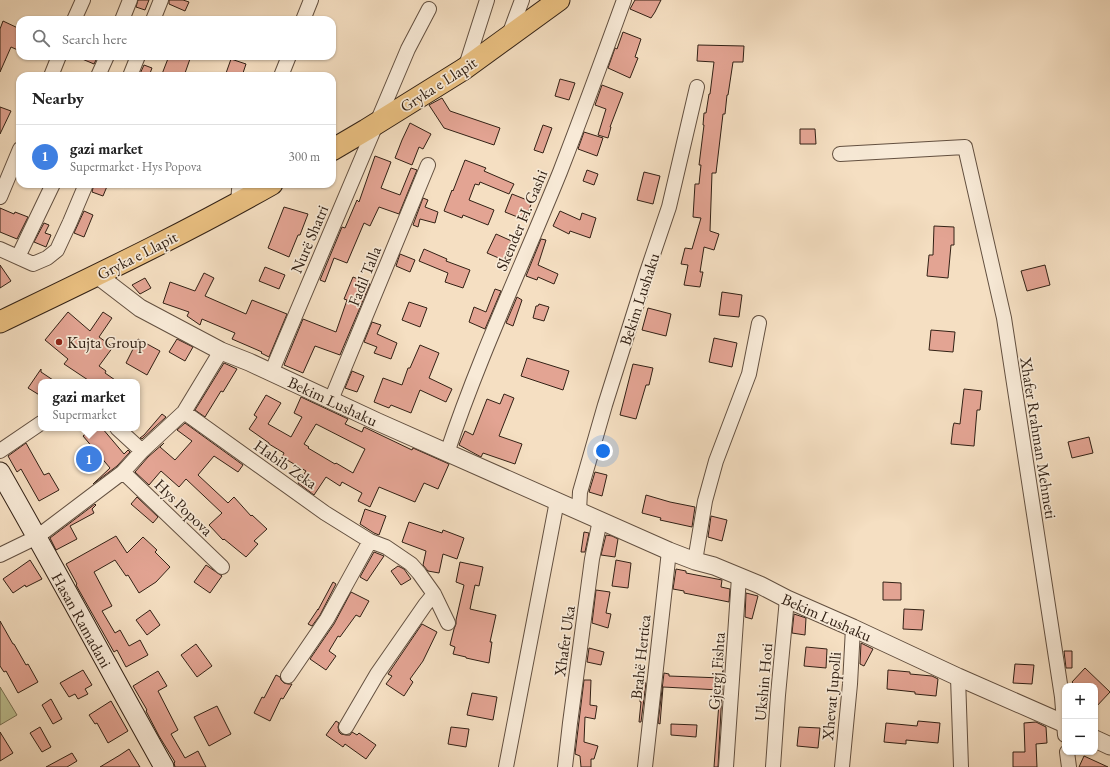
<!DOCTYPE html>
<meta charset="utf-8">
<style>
:root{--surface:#fff;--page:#f2f2f2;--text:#222;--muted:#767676;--line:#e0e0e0;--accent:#0b8043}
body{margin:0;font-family:"EB Garamond",serif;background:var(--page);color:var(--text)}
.controls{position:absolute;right:12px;bottom:12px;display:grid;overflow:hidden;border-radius:8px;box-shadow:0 1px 3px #0004}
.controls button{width:36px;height:36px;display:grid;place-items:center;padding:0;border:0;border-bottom:1px solid var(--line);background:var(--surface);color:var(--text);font:20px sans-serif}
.you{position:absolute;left:603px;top:451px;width:14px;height:14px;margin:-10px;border:3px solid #fff;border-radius:50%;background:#1a73e8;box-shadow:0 0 0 6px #1a73e833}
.badge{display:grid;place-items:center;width:26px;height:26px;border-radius:50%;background:var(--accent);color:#fff;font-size:13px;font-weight:700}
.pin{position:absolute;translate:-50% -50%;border:2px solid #fff;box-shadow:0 1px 4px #0006}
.popup{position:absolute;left:38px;top:379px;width:102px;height:52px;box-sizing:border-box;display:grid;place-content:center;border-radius:8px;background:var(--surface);filter:drop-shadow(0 1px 3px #0005);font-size:13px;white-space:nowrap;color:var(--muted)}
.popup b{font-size:15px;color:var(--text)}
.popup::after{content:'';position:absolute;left:50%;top:100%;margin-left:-8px;border:8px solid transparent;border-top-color:var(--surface)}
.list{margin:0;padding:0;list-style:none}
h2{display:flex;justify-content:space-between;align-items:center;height:52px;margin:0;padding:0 16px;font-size:17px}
h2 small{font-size:13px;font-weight:400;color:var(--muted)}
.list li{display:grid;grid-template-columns:26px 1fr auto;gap:12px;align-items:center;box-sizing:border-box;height:64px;padding:0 16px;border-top:1px solid var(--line)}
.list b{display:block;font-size:15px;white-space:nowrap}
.list p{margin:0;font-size:13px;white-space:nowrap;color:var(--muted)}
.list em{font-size:13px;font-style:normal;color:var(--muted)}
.icon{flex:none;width:22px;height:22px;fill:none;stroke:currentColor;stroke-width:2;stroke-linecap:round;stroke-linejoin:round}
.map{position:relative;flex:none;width:1110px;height:767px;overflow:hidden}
.search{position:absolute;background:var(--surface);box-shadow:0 1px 3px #0004;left:16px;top:16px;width:320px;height:44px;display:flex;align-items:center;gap:10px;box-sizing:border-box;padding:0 14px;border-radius:12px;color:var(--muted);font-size:15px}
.panel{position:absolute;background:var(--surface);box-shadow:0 1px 3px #0004;left:16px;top:72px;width:320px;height:116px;border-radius:12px}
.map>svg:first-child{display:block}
.green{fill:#bdc192;stroke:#787154}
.building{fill:#e3a493;stroke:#322115;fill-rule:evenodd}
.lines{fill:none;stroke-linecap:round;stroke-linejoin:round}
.minor-casing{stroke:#635040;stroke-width:16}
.tertiary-casing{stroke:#635040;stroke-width:19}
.secondary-casing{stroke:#322115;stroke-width:21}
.primary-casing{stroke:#322115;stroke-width:23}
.minor{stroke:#f8ead7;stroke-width:14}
.tertiary{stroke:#f8ead7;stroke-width:17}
.secondary{stroke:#f8ead7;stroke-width:19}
.primary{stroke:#eac081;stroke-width:21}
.poi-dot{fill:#8f2418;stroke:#f8ead7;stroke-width:1.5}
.labels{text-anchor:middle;stroke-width:3.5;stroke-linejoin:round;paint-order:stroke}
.street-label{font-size:16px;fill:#322115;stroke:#f8ead7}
.poi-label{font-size:16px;fill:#322115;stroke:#f8ead7;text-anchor:start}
</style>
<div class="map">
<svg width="1110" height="767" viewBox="0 0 1110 767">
<rect width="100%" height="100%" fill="#f5dfc2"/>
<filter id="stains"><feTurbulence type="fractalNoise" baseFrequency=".005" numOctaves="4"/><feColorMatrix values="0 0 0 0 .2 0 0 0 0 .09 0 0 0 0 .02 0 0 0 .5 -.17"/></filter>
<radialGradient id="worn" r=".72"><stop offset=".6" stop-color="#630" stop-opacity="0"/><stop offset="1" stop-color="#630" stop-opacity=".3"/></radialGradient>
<path class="green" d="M 0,687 L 17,715 L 0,725 Z"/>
<path class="building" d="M 138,0 L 149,0 L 145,10 L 136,7 Z
M 169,0 L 183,0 L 189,2 L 185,11 L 169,4 Z
M 635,0 L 661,0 L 655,12 L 651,18 L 630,9 Z
M 3,21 L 20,29 L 20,51 L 11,47 L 0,72 L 0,29 Z
M 623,32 L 641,39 L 635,57 L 638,58 L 630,78 L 608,68 L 615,48 L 617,49 Z
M 698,45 L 744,46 L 743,62 L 733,62 L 728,95 L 727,95 L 725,114 L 723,114 L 716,173 L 712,173 L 710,231 L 719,234 L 714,250 L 704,247 L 700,272 L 703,272 L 700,287 L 684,285 L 688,265 L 681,264 L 685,248 L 692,249 L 701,218 L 693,217 L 695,184 L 699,184 L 701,165 L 699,165 L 704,125 L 703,125 L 704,113 L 706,113 L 709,94 L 710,94 L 714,62 L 697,61 Z
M 75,56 L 98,56 L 94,64 Z
M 169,56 L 191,56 L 184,76 L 167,76 L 162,74 Z
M 231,59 L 246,64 L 242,76 L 225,76 Z
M 144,65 L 152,68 L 149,76 L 139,76 Z
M 560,79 L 575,83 L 569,100 L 555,96 Z
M 602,85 L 623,93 L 610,127 L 611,127 L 608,138 L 598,135 L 606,109 L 595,105 Z
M 442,98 L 450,111 L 500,128 L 494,145 L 444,128 L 429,105 Z
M 0,107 L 11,111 L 0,134 Z
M 410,123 L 431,134 L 423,149 L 419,147 L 412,165 L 395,158 L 402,140 Z
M 543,125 L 552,128 L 543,153 L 534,150 Z
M 800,129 L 815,129 L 816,144 L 800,144 Z
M 584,132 L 603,138 L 597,156 L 578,149 Z
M 375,156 L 391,162 L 381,188 L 400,195 L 411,168 L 417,170 L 399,214 L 379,207 L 370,226 L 364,223 L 347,263 L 334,258 L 325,282 L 320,280 L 342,227 L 345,228 L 357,200 L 359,202 Z
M 465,160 L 486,168 L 484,171 L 514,184 L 509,194 L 480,182 L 479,185 L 475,184 L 469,200 L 494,210 L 488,225 L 463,215 L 462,218 L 444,211 L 452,190 L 453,191 Z
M 587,170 L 598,174 L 594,185 L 583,181 Z
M 644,172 L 660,176 L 653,204 L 637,200 Z
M 94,184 L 108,184 L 103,196 L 92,192 Z
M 512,194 L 532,202 L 525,220 L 505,212 Z
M 423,198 L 428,200 L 425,207 L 438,212 L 435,223 L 420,219 L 418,227 L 413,225 Z
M 284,207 L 308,214 L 300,235 L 298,235 L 289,257 L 268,248 Z
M 0,208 L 14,214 L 15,212 L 28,217 L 17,239 L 0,232 Z
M 84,211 L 93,215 L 84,237 L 74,233 Z
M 560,211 L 580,220 L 582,213 L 596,218 L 590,238 L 570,231 L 569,234 L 553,226 Z
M 44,223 L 49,225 L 45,233 L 51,235 L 46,247 L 34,242 Z
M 934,226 L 954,227 L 954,245 L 951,245 L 948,278 L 927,276 L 929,255 L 933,255 Z
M 496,234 L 516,243 L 508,262 L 487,253 Z
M 541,239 L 546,240 L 538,265 L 558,274 L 554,284 L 538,277 L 537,280 L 526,276 Z
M 424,249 L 447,259 L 446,261 L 470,270 L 463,288 L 445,282 L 448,273 L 419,261 Z
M 400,254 L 415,260 L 410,272 L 396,266 Z
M 0,265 L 11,281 L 0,288 Z
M 1045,265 L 1050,285 L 1027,291 L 1021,271 Z
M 265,267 L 285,275 L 279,289 L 259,281 Z
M 204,273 L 214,278 L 205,296 L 246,314 L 252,300 L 287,314 L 269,357 L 261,353 L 262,352 L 232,339 L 235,333 L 202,319 L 200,325 L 187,316 L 189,312 L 163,303 L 170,282 L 195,291 Z
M 353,277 L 370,284 L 340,355 L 315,346 L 303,373 L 284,365 L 303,319 L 336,332 L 347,300 L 344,299 Z
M 145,278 L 151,288 L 140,294 L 132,285 Z
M 495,289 L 501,291 L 485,329 L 469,322 L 474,307 L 486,312 Z
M 722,292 L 742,295 L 739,317 L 719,315 Z
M 517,297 L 522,300 L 513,326 L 506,323 Z
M 409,302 L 427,308 L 420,327 L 402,320 Z
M 539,304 L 549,307 L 544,321 L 533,318 L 536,306 L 538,306 Z
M 648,308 L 671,314 L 666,336 L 642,330 Z
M 68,312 L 90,331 L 103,312 L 112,318 L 99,337 L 113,347 L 99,366 L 106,371 L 105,373 L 118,382 L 91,382 L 64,364 L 68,359 L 45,340 Z
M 372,322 L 381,325 L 377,334 L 397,343 L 391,359 L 374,353 L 377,347 L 364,342 Z
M 931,330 L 955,332 L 953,352 L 929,350 Z
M 714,338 L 737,343 L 732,367 L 709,362 Z
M 138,339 L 160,351 L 147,375 L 126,363 Z
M 177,339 L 193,347 L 185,361 L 169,352 Z
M 420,345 L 439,353 L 429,378 L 452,389 L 446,402 L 420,390 L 411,413 L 391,405 L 389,408 L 374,402 L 383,378 L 402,385 L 408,368 L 410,368 Z
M 527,358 L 569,371 L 563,390 L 521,376 Z
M 224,363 L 237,369 L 223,392 L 221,391 L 205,417 L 195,410 Z
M 633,364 L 653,368 L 649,385 L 646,385 L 636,419 L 620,415 Z
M 41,369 L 41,372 L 56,382 L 41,382 L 41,396 L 28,388 Z
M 352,371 L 364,376 L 357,392 L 345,388 Z
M 964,389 L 982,391 L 980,410 L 977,410 L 974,446 L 951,444 L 953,427 L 954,423 L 960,424 Z
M 504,394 L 514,398 L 499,436 L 522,444 L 515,464 L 483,453 L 481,457 L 459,445 L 465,431 L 473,435 L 487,399 L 500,404 Z
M 266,395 L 281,403 L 268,424 L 291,437 L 302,417 L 294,413 L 301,397 L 348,419 L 345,424 L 362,432 L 364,427 L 412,450 L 413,448 L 449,464 L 438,489 L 424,483 L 415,502 L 379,487 L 370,507 L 358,501 L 362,493 L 342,482 L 340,486 L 326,477 L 314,495 L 298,483 L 306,471 L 282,457 L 284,453 L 269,444 L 269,443 L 249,429 L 257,417 L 254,415 ZM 316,424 L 365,449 L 353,473 L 336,463 L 335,464 L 308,448 L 309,447 L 304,444 Z
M 162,414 L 166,417 L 142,439 L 140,438 L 144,435 Z
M 185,423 L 243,465 L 238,472 L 214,456 L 198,475 L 228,503 L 234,497 L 251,516 L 252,515 L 267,529 L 254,541 L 258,544 L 246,557 L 224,539 L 223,540 L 209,525 L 222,513 L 186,479 L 179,487 L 161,471 L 149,485 L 135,472 L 148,457 L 164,443 L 160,447 L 175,460 L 192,441 L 177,430 Z
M 93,428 L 102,428 L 124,454 L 128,450 L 130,452 L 117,466 L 93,484 L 110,468 L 83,436 Z
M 1089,437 L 1093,453 L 1072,458 L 1068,442 Z
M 26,443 L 44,475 L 49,473 L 59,490 L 39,501 L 21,469 L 17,472 L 8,456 Z
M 595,472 L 607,475 L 602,496 L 589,492 Z
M 646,495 L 670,502 L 695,507 L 692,527 L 660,520 L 661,518 L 642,513 Z
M 137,497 L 158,517 L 153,523 L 131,504 Z
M 95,504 L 96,505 L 92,509 L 94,513 L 70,526 L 77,539 L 56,550 L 50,538 Z
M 365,509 L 386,516 L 379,535 L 374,533 L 360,524 Z
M 711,516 L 727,520 L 722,541 L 708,537 Z
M 409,522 L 442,533 L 443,530 L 464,538 L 457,559 L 443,554 L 439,573 L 428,571 L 423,565 L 426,551 L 402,542 Z
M 584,532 L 589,533 L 585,552 L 581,552 Z
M 606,535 L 612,536 L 618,539 L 615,557 L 601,555 Z
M 116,536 L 127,553 L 143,537 L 157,550 L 155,552 L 170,567 L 156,582 L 139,593 L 128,575 L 126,576 L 115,560 L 94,572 L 112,606 L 102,611 L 115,633 L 120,630 L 129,646 L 140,640 L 148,655 L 126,667 L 117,650 L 114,652 L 76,585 L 77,584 L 66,564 Z
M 374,552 L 384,556 L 367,581 L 360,577 Z
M 30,560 L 42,579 L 26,587 L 25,585 L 13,593 L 3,579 Z
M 616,560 L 631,563 L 628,588 L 612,586 Z
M 460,562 L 483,567 L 479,586 L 475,585 L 470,609 L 496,615 L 490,642 L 492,642 L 489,663 L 466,658 L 466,657 L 453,654 L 455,647 L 450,645 L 454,629 L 456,624 L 456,620 L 464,585 L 456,582 Z
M 206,565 L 222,576 L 210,593 L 194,582 Z
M 398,566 L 404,569 L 411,579 L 401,585 L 391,571 Z
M 676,569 L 686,571 L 686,573 L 722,580 L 721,587 L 730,589 L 729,602 L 684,593 L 684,591 L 673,589 Z
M 333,582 L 336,584 L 320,615 L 312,626 L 308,624 L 318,609 L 318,610 Z
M 883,582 L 901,583 L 901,600 L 883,600 Z
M 596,590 L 610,592 L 606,613 L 611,614 L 608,628 L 592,623 Z
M 351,592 L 369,601 L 360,617 L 356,615 L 340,637 L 338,636 L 329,651 L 336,656 L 326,670 L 310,659 L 334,624 Z
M 746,593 L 758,596 L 752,619 L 745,617 Z
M 904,609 L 924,610 L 922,630 L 903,629 Z
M 150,610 L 160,625 L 147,635 L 136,620 Z
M 794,614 L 806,618 L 805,635 L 792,633 Z
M 0,621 L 13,644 L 14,644 L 26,665 L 28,664 L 38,682 L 18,693 L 6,671 L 4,672 L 0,666 Z
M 422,624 L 437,632 L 423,661 L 410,679 L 413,682 L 404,696 L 386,684 L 392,676 L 388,674 Z
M 861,643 L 873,649 L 864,666 L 860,664 Z
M 196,644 L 212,666 L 197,677 L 181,655 Z
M 806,647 L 827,649 L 826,668 L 804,666 Z
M 589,648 L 604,652 L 601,665 L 587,662 Z
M 1064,651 L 1072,651 L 1072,668 L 1066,668 Z
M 724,654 L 718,767 L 714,767 L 720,690 L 663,687 L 660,724 L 658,723 L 664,673 L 669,674 L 669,676 L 722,678 Z
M 1015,664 L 1034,665 L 1032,684 L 1013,683 Z
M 1085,668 L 1110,692 L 1095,708 L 1095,686 L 1076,686 L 1072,682 Z
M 83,670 L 92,685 L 85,689 L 88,694 L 78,699 L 75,694 L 69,697 L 60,683 Z
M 888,670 L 910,672 L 910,674 L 932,676 L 938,679 L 936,696 L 915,694 L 915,692 L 887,689 Z
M 158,671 L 167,686 L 158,691 L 178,730 L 171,734 L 185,758 L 198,751 L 206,767 L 175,767 L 174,763 L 175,762 L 159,736 L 146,711 L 147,710 L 133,686 Z
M 276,675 L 280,677 L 281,680 L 284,683 L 288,684 L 292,684 L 283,699 L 281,698 L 270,721 L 254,713 L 262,697 L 264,698 Z
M 584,680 L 591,680 L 590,705 L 597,706 L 595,719 L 585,717 L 584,742 L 598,746 L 594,759 L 591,759 L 591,767 L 581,767 L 580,756 L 575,754 Z
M 643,683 L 646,683 L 641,722 L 639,722 L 641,702 L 640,702 L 641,684 L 643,684 Z
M 472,693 L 497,697 L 493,720 L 467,715 Z
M 51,699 L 62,719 L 53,724 L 42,705 Z
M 111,701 L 128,731 L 108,743 L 97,723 L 95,724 L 89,715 Z
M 217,706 L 231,734 L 209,746 L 194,717 Z
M 336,721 L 339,723 L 338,727 L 339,732 L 341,734 L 346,735 L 350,735 L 352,732 L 357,735 L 359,733 L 376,745 L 366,759 L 345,744 L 343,747 L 326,735 Z
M 918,721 L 940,723 L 938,743 L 906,740 L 906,744 L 884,742 L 886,723 L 917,726 Z
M 1036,722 L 1046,727 L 1047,743 L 1036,744 L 1037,767 L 1013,767 L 1013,752 L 1025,752 L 1024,723 Z
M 671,724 L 697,725 L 696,737 L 671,735 Z
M 40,727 L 51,747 L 42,752 L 30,733 Z
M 451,727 L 469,729 L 466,747 L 448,744 Z
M 799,727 L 820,728 L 818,748 L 797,746 Z
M 0,732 L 13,753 L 0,761 Z
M 129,749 L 140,767 L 100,767 L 120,755 Z
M 72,753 L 77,761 L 67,767 L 46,767 Z
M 1084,756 L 1108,767 L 1079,767 Z"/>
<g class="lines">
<g class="minor-casing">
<path id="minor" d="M 74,20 L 83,0
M 122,20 L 130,0
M 153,20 L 161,0
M 303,20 L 311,0
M 509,35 L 522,0
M 465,69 L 487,0
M 51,76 L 59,56
M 98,76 L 107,56
M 130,76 L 138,56
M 281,76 L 289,56
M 840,154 L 965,147 L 1004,318 L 1062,697 L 1065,735
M 0,197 L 20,149
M 238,203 L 239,190 L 241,184
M 0,249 L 33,264 L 47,258 L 57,250 L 70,222 L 86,184
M 18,257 L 53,184
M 271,373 L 408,49 L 429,9
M 331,400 L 428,165
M 184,412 L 325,513 L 370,541 L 386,547 L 411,564 L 419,573 L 434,594 L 448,623
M 117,428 L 142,451
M 0,451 L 41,423
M 447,453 C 479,357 522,266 560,172 C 582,115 603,58 624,0
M 123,472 L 222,567
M 579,511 L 580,492 L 605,405 L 646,275 L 669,207 L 697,87
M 0,555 L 37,537 L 123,472 L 142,451 L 184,412 L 221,351
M 695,561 L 705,501 L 716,461 L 749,374 L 759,323
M 288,676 L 327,619 L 370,541
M 958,677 L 961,767
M 346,727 L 377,674 L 425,605 L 434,594
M 1067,752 L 1069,767
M 506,767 L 557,501
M 565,767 L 570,723 L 592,559 L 600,520
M 645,767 L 669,551
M 726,767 L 739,577
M 773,767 L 778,695 L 787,599
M 842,767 L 850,684 L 853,628"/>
</g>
<g class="tertiary-casing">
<path id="tertiary" d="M 97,275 L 140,308 L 221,351 L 249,362 L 378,422 L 669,551 L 695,561 L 714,566 L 760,585 L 787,599 L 853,628 L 958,677 L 1065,724
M 1095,739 L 1110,746"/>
</g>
<g class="secondary-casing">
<path id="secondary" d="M 0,472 C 56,570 109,669 164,767"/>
</g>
<g class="primary-casing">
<path id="primary" d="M 332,150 L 366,130 L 464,69 L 559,0
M 0,322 C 91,278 184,234 272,184"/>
</g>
<use href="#minor" class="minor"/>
<use href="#tertiary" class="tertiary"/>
<use href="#secondary" class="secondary"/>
<use href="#primary" class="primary"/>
</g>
<circle class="poi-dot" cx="59" cy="342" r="4"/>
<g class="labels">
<g class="street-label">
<text transform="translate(438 84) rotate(-33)" y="6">Gryka e Llapit</text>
<text transform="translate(521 220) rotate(-67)" y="6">Skender H. Gashi</text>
<text transform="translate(309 239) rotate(-67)" y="6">Nurë Shatri</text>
<text transform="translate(137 255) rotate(-27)" y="6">Gryka e Llapit</text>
<text transform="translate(364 276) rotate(-68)" y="6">Fadil Talla</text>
<text transform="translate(639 299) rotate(-72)" y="6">Bekim Lushaku</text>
<text transform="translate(333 401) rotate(25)" y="6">Bekim Lushaku</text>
<text transform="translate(1039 438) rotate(81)" y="6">Xhafer Rrahman Mehmeti</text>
<text transform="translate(286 464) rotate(35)" y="6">Habib Zeka</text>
<text transform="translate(184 507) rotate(44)" y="6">Hys Popova</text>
<text transform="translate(827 617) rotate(24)" y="6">Bekim Lushaku</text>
<text transform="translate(82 620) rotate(61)" y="6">Hasan Ramadani</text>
<text transform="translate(564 641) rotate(-82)" y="6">Xhafer Uka</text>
<text transform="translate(640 657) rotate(-84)" y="6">Brahë Hertica</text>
<text transform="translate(716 671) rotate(-86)" y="6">Gjergj Fishta</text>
<text transform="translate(763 682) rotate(-85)" y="6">Ukshin Hoti</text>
<text transform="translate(831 696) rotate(-85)" y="6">Xhevat Jupolli</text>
</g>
<g class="poi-label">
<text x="67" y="348">Kujta Group</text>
</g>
</g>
<rect width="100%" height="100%" filter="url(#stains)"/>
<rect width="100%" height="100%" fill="url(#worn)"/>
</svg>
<div class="controls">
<button>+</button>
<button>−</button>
</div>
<div class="you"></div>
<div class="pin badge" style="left:89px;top:459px;background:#3f7fe0">1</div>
<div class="popup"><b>gazi market</b>Supermarket</div>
<div class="search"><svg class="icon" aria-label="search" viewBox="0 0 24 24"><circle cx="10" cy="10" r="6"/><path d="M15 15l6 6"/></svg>Search here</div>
<section class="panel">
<h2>Nearby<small></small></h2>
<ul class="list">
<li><span class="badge" style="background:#3f7fe0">1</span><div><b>gazi market</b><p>Supermarket · Hys Popova</p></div><em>300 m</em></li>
</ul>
</section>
</div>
